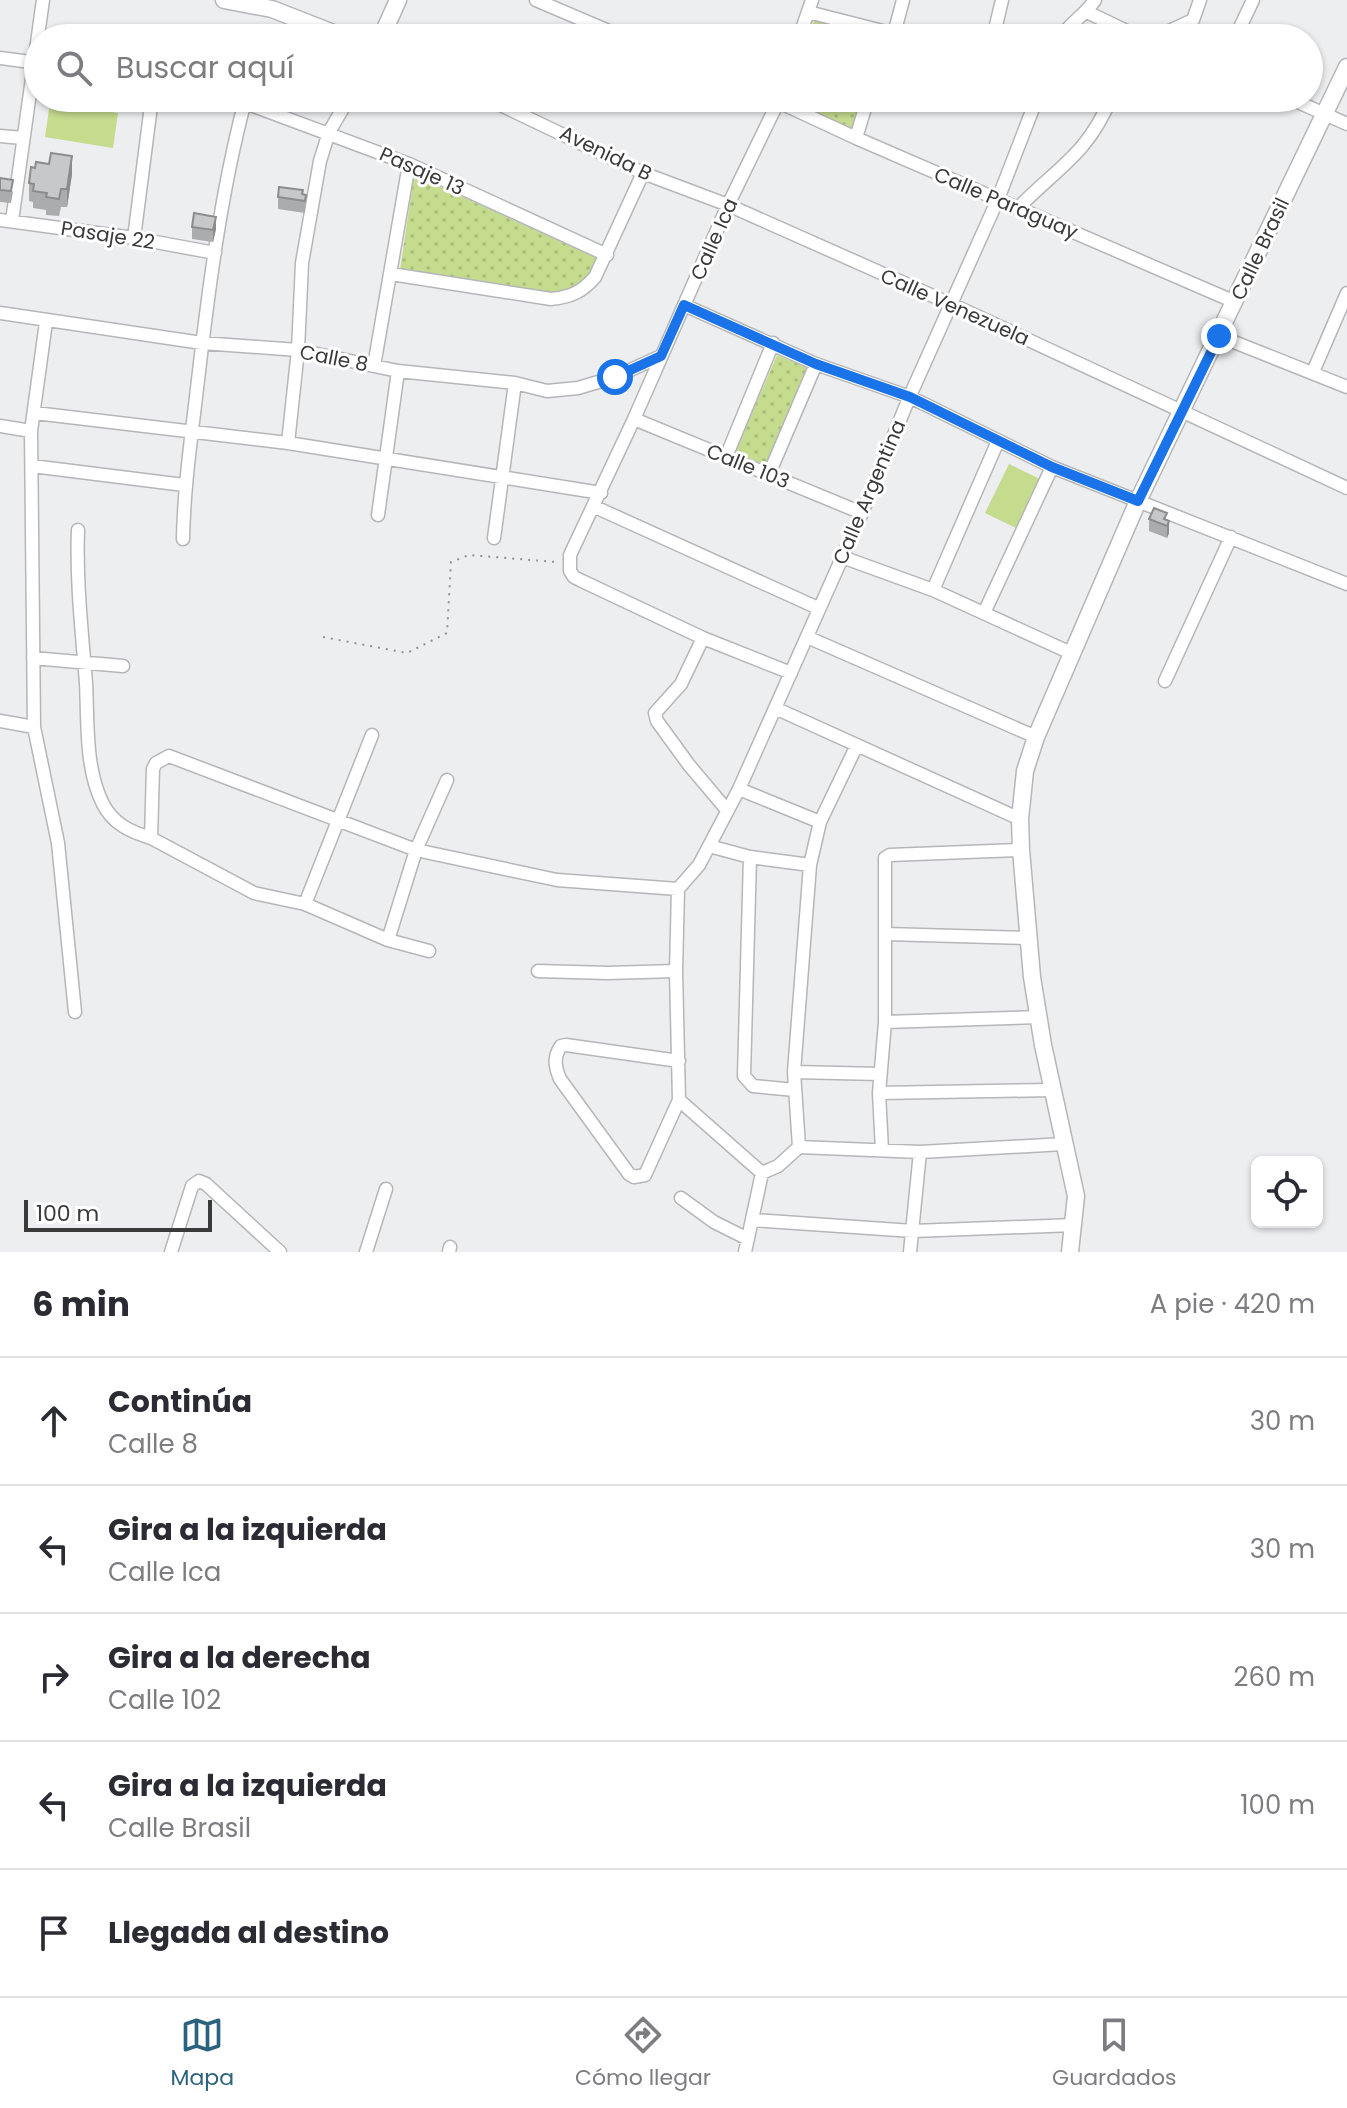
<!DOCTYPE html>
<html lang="es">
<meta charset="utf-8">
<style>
:root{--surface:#fff;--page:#f7f7f7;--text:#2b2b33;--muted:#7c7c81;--line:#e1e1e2;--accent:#2b627d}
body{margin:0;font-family:Poppins,sans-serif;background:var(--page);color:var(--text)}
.controls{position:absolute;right:24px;bottom:24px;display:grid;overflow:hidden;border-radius:12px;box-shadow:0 2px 6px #0004}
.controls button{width:72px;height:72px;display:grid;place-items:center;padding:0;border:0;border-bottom:2px solid var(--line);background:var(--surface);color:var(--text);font:40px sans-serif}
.scale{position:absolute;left:24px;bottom:20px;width:188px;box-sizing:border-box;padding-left:8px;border:4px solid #3a3a3b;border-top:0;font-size:22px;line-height:28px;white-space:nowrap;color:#3a3a3b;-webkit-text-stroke:6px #fff;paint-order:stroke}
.stop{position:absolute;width:24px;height:24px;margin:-18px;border:6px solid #1a73e8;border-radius:50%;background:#fff}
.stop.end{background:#1a73e8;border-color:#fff;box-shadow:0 2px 8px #0008}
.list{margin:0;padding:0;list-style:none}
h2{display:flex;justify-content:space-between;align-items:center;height:104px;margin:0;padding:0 32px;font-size:34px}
h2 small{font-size:26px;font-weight:400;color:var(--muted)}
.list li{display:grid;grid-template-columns:52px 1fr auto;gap:24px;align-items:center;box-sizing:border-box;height:128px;padding:0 32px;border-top:2px solid var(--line)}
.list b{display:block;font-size:30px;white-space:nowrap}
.list p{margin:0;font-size:26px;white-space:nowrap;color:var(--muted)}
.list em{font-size:26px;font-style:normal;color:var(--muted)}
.icon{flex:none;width:44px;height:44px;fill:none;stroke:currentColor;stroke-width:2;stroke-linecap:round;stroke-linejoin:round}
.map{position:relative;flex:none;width:1347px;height:1252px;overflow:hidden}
.search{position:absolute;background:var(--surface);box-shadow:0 2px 6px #0004;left:24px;right:24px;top:24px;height:88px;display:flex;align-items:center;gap:20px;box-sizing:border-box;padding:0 28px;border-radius:44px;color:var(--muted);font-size:30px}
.sheet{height:744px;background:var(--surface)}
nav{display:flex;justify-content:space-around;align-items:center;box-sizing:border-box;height:112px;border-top:2px solid var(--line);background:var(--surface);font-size:22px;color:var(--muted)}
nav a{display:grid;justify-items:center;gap:4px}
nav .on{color:var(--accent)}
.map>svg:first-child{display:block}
.grass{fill:#c5db8e}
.park{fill:url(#park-dots)}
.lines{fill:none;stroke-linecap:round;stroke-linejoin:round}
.minor-casing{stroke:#b5b6b9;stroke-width:15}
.major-casing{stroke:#b5b6b9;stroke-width:19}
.path{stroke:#919294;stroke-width:2;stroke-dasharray:2 6;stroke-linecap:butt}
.minor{stroke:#fff;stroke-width:12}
.major{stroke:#fff;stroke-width:16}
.wall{fill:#abacae}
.shaded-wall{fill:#8b8c8d}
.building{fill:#c7c8ca;stroke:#8b8c8d;stroke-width:2}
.route{stroke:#1a73e8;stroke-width:10}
.labels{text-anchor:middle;stroke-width:6;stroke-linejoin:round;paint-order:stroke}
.street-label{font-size:20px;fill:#3a3a3b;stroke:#fff}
</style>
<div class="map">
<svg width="1347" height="1252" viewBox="0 0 1347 1252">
<defs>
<pattern id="park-dots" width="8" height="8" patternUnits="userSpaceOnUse" patternTransform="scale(2)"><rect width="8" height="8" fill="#c5db8e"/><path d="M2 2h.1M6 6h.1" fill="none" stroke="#aabd7b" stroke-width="1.8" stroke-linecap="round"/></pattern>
</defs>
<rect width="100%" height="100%" fill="#eceef0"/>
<path class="grass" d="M 50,103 L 118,113 L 113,148 L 45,137 Z
M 1009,464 L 1040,479 L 1016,528 L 985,513 Z"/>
<path class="park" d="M 815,18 L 881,35 L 880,38 L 808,38 Z
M 786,98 L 863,98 L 853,131 L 785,100 Z
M 414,175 L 599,259 C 592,273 586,283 571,290 C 547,302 432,275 400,270 Z
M 777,355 L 810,369 L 767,466 L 735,452 Z"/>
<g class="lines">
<g class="minor-casing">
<path id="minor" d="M 536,0 L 625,38
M 808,12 L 910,38
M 1087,12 L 1141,38
M 894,34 L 903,0
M 799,38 L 812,0
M 993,38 L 1002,0
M 1060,38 C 1070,23 1085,15 1095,0
M 1154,38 L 1193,20 L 1200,0
M 1235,38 L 1253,0
M 0,58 L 38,63
M 232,98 L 409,164 L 607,255
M 486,98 L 643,173 L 728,205 L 951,304 L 1347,488
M 770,98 L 856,138 L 1235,302
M 780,98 L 728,205 L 634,419 L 570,555 L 570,571 L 574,577 L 582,581 L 703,638 L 791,673
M 1289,98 L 1347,124
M 0,136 L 23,138
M 856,138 L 868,98
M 1018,208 C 1058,167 1087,155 1111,98
M 0,220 L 134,238 L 215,253
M 12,221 L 43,0
M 134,238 L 152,98
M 391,274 L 551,299 C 571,297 582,292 595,277 L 643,173
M 684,305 L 816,364 L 910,397 L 1052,467 L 1347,584
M 0,313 L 202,343 L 298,350 L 398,371 L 515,383 L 547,391 L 578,388 L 615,377 L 661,356
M 46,322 L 31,431 L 34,727 L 58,843 L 75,1012
M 1219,336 L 1347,387
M 374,366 L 409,164
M 1313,372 L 1347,293
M 35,413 L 288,443 L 601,493
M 634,419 L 862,513
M 0,426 L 31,431
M 288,443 L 298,350 L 302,263 L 320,161 L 329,132 L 349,98
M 726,457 L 773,343
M 32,466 L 184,485
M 769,474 L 816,364
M 595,507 L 818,608
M 378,515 L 398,371
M 78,530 C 76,582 82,632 86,683 C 88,722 85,769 103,804 C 113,824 131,832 151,838 L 254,893 L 305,904 L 388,940 L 429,951
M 494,538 L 515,383
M 183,539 C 184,485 192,433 198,380 C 209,286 221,192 245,101
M 842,557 L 933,590 L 1071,653
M 933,590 L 998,441
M 984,613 L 1052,467
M 807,637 L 1036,737
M 703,638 L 681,684 L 655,713 L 657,721 L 689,765 L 726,809
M 33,658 L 123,666
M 1165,681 L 1231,537
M 775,708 L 1020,819
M 0,721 L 34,727
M 739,789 L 820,822
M 151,838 L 153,769 L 156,763 L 169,756 L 416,850 L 557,880 L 678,889
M 709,846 L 750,857 L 810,865 L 794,1072 L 799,1147 L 778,1166 L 762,1173 L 745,1252
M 750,857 L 744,1076 L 753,1086 L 795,1090
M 810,865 L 820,822 L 857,745
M 305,904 L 372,735
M 886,934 L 1029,938
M 388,940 L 416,850 L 447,780
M 538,971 L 608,973 L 676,971
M 885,1022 L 1039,1017
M 679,1061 L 566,1045 L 561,1046 C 553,1057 555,1067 560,1079 L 629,1174 L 634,1177 L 645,1175 L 679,1100 L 676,971 L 678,889 L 699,865 L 739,789 L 862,513 L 909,398 L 998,199 L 1037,98
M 794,1072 L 880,1074
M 879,1093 L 1052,1090
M 679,1100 L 762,1173
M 799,1147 L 920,1152 L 1064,1144
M 882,1150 L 879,1093 L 885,1022 L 885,858 L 890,855 L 1021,850
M 681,1198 L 714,1222 L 748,1239
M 753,1220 L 913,1231 L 1074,1225
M 171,1252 L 192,1186 L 199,1181 L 206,1184 L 280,1252
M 366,1252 L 386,1189
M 449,1252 L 450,1247
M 910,1252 L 920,1152"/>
</g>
<g class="major-casing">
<path id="major" d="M 224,0 L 272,9 L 346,38
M 381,38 L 398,0
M 1070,1252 L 1076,1196 L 1043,1045 L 1032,977 L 1021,850 L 1020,819 L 1025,771 L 1036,737 L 1138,501 L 1347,67"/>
</g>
<path class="path" d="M 323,637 L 407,653 L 447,633 L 451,562 L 469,555 L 556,562"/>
<use href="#minor" class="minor"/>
<use href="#major" class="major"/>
</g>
<path class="wall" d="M 49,164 L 72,174 L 67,207 L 61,207 L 59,216 L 46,215 L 46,210 L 33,208 L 33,202 L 29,201 L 29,183 L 35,168 Z
M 0,178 L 13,192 L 11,203 L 0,202 Z
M 303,194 L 306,195 L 305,213 L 278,209 L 278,197 Z
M 192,227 L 216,229 L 213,242 L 192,239 Z
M 1149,519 L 1167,520 L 1169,533 L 1167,538 L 1149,531 Z"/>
<path class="shaded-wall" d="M 72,156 L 72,174 L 67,207 L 67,189 Z
M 216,217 L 216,229 L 213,242 L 213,230 Z
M 1169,521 L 1169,533 L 1167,538 L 1167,526 Z"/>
<path class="building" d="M 51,153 L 72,156 L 67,189 L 61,189 L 59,199 L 46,197 L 47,193 L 33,191 L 34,184 L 29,183 L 31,167 L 35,168 L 36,162 L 49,164 Z
M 0,178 L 13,180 L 11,191 L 0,190 Z
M 279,187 L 303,190 L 302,194 L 306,195 L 305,201 L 278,197 Z
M 194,213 L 216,217 L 213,230 L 192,227 Z
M 1154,508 L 1167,513 L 1164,519 L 1169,521 L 1167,526 L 1149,519 Z"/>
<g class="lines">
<path class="route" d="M 615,377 L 661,356 L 684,305 L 816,364 L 910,397 L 1052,467 L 1138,501 L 1219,336"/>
</g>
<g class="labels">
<g class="street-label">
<text transform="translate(606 153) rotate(26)" y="7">Avenida B</text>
<text transform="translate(422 171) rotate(24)" y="7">Pasaje 13</text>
<text transform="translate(1006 203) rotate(23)" y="7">Calle Paraguay</text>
<text transform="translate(108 235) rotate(9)" y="7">Pasaje 22</text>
<text transform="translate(714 239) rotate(-66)" y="7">Calle Ica</text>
<text transform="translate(1260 249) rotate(-65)" y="7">Calle Brasil</text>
<text transform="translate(955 307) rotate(24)" y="7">Calle Venezuela</text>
<text transform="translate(334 358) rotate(11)" y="7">Calle 8</text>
<text transform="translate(748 466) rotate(22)" y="7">Calle 103</text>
<text transform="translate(869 492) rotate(-67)" y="7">Calle Argentina</text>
</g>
</g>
</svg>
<div class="controls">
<button><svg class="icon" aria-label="locate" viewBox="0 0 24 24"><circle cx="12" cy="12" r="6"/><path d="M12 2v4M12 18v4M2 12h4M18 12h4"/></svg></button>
</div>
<div class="scale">100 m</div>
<div class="stop" style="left:615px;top:377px"></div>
<div class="stop end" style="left:1219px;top:336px"></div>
<div class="search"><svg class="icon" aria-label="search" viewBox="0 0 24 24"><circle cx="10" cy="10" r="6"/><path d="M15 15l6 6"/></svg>Buscar aquí</div>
</div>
<section class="sheet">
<h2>6 min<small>A pie · 420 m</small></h2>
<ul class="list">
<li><svg class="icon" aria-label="ahead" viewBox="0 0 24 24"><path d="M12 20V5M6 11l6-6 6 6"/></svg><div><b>Continúa</b><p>Calle 8</p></div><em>30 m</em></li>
<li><svg class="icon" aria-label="left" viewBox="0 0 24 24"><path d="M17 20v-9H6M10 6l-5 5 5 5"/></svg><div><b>Gira a la izquierda</b><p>Calle Ica</p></div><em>30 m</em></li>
<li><svg class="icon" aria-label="right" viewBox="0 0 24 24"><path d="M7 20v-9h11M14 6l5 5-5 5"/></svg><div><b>Gira a la derecha</b><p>Calle 102</p></div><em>260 m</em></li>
<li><svg class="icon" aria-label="left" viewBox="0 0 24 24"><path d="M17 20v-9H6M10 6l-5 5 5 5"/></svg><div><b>Gira a la izquierda</b><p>Calle Brasil</p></div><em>100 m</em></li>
<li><svg class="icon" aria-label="arrive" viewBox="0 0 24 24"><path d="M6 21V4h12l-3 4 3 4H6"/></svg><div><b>Llegada al destino</b></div></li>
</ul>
</section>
<nav>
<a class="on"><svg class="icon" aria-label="map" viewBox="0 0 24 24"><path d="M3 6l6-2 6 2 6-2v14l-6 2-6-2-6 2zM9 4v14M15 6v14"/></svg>Mapa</a>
<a><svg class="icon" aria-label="directions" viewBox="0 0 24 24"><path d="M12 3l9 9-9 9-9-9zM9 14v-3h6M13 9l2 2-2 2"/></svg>Cómo llegar</a>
<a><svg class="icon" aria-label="saved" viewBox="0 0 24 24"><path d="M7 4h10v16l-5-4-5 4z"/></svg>Guardados</a>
</nav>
